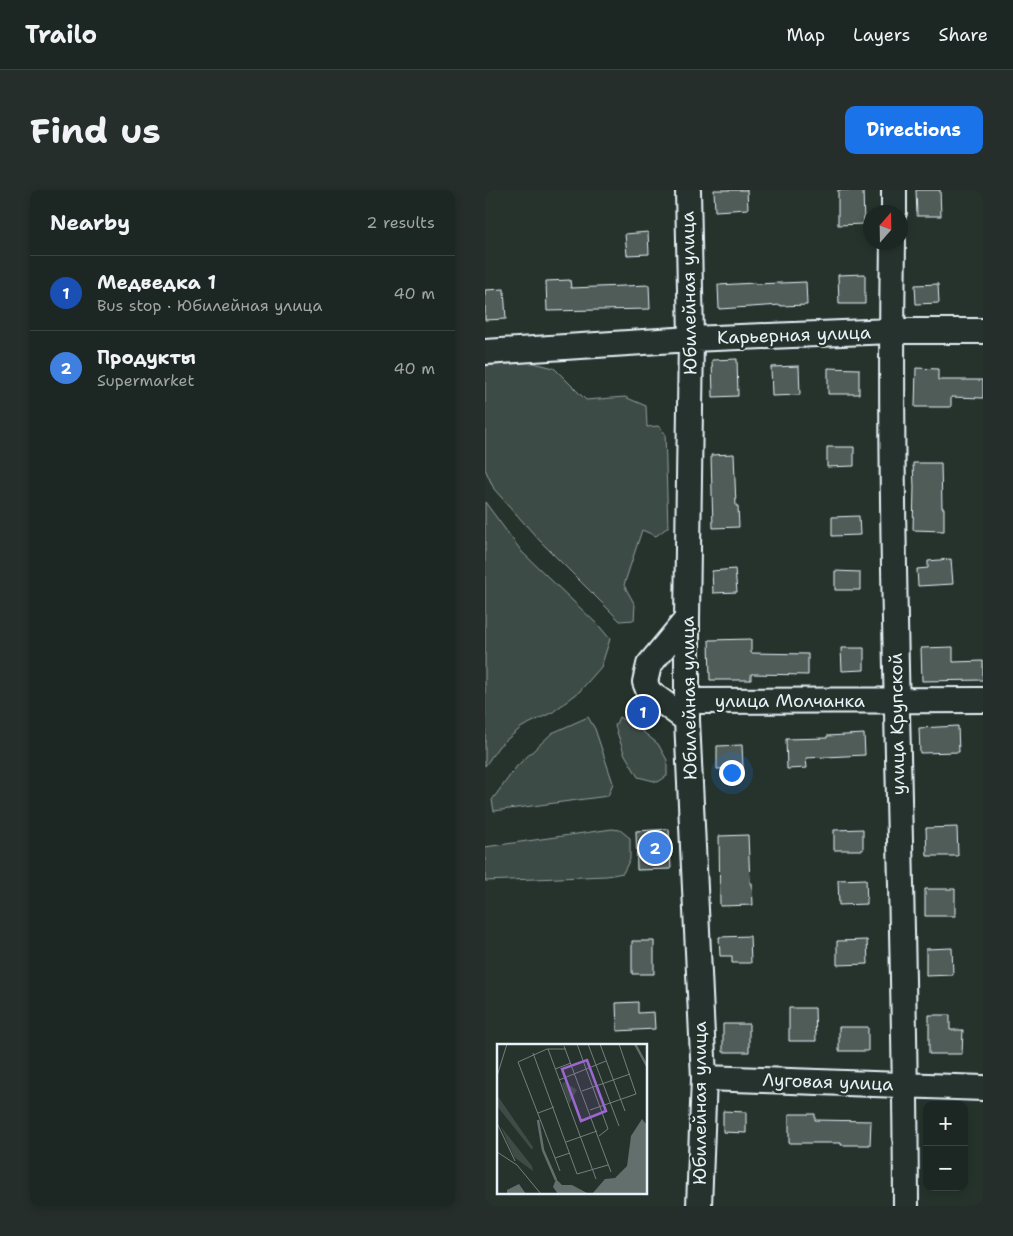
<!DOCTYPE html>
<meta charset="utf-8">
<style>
:root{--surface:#1c2622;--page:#252e2a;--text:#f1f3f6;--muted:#a0a5a5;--line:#3a4340;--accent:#1a73e8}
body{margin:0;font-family:"Shantell Sans",sans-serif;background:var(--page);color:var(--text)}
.controls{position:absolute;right:15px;bottom:15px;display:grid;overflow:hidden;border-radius:10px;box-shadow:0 2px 8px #0003}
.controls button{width:45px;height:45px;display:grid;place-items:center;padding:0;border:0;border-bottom:1px solid var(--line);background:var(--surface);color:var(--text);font:25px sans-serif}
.compass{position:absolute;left:378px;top:15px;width:45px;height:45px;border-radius:50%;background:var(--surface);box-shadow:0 2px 8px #0003;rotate:20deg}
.you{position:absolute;left:246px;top:582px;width:18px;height:18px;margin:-12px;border:4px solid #fff;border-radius:50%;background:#1a73e8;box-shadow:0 0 0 8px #1a73e833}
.badge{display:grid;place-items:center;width:32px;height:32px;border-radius:50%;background:var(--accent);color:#fff;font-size:16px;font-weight:700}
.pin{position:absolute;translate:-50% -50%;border:2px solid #fff;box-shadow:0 1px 5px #0006}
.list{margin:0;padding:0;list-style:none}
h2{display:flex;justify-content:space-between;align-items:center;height:65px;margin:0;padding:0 20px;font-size:21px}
h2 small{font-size:16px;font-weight:400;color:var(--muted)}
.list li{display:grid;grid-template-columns:32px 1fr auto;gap:15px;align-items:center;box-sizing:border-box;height:75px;padding:0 20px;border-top:1px solid var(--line)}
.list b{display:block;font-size:19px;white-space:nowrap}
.list p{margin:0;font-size:16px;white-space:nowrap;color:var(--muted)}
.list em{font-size:16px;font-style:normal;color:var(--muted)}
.map{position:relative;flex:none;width:498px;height:1016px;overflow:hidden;border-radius:10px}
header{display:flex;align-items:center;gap:30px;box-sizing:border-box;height:70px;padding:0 25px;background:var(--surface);border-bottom:1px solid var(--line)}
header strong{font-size:24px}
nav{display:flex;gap:28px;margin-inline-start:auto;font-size:18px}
.intro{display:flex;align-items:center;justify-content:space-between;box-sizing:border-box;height:120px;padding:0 30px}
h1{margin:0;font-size:35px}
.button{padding:12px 22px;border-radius:10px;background:var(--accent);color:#fff;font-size:18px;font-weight:700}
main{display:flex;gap:30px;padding:0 30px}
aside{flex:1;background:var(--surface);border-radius:10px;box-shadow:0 2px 8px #0003}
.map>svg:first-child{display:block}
.green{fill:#3e4b47;stroke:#939ea0}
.building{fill:#505c59;stroke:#e8f1f8}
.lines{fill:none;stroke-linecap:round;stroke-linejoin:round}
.minor-casing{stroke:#e8f1f8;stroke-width:28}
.minor{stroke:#26332d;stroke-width:24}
.labels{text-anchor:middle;stroke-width:5;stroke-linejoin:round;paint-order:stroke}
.street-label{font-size:18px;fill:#e8f1f8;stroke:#26332d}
.inset-river{fill:none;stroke:#636f6d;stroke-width:2.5}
.inset-road{fill:none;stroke:#747f7e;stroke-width:1}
.view{fill:#9c67d0;fill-opacity:0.15;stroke:#9c67d0;stroke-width:2.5}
.inset-edge{fill:none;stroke:#e8f1f8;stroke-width:2.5}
</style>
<header>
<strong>Trailo</strong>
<nav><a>Map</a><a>Layers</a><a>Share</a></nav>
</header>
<div class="intro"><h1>Find us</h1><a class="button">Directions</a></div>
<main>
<aside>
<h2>Nearby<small>2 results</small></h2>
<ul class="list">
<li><span class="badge" style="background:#1a4fb4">1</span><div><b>Медведка 1</b><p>Bus stop · Юбилейная улица</p></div><em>40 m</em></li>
<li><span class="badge" style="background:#3f7fe0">2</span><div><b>Продукты</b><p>Supermarket</p></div><em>40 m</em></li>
</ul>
</aside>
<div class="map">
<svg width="498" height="1016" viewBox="0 0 498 1016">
<rect width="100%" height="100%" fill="#26332d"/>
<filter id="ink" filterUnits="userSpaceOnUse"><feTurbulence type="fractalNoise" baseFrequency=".02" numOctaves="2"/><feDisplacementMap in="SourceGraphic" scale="10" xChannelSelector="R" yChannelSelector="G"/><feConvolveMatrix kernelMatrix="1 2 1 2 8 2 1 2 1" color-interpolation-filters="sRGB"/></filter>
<g filter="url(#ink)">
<path class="green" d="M 45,172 L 69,178 L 101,210 L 140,207 L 161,216 L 162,237 L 173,236 L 180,243 L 183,337 L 171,346 L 157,340 L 139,395 L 150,415 L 149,430 L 135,431 L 55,351 L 9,299 L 0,279 L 0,176 Z
M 0,312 L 37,362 L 115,437 L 125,449 L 116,477 L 94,502 L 68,522 L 37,537 L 14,556 L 0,576 Z
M 103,527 L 110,539 L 128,593 L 123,606 L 9,621 L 7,610 L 32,576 L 67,543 Z
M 134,527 L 157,541 L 173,554 L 182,570 L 182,586 L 173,592 L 153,587 L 139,563 L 130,536 Z
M 127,639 L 135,640 L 145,648 L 145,669 L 138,683 L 122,686 L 0,691 L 0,657 Z"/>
<path class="building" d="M 229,0 L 262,0 L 263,19 L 230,21 Z
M 353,0 L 378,0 L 379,34 L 353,35 Z
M 431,0 L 455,0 L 456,26 L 432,26 Z
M 163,42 L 164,64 L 142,65 L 140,44 Z
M 380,84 L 380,114 L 354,114 L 353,85 Z
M 85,90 L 86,98 L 164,95 L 165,119 L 62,121 L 61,91 Z
M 321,92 L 322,115 L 296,116 L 296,115 L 234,119 L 233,95 L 270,93 L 270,94 Z
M 453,94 L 454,113 L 431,114 L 430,95 Z
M 19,99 L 21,129 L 0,130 L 0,100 Z
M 252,169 L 253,206 L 228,207 L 227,170 Z
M 314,176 L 315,205 L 287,206 L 286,177 Z
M 343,178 L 374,179 L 374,204 L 343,204 Z
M 431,178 L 453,179 L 453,190 L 498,190 L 498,208 L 466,207 L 466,217 L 430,217 Z
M 342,257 L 369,257 L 369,276 L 342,277 Z
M 249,264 L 251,316 L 253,316 L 254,337 L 228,338 L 226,265 Z
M 428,273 L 456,273 L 457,318 L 459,318 L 459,341 L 428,340 L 429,297 Z
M 374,326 L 375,345 L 347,346 L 347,327 Z
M 466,369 L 468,394 L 433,396 L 432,379 L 443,378 L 443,371 Z
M 250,379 L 252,402 L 228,403 L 227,381 Z
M 350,381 L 375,382 L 375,400 L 350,400 Z
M 266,449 L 266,463 L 323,464 L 323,485 L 266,484 L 266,490 L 225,490 L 224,450 Z
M 468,457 L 468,472 L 498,471 L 498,490 L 437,491 L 436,458 Z
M 356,458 L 379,458 L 379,480 L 357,481 Z
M 473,536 L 474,562 L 435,563 L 434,538 Z
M 379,544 L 380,565 L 321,568 L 322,578 L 302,579 L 301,549 L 342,548 L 342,546 Z
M 257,555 L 258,578 L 232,579 L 232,556 Z
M 472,637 L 473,666 L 442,666 L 441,638 Z
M 184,639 L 186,679 L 152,680 L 151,641 Z
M 378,639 L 378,660 L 349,660 L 349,640 Z
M 263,645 L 265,693 L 267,693 L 268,715 L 235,716 L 234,646 Z
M 381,689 L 382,714 L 354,715 L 353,690 Z
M 440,699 L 470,699 L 470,726 L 440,726 Z
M 265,746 L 266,773 L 247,773 L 247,766 L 235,766 L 234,747 Z
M 382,750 L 383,774 L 352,775 L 352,751 Z
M 147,751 L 169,751 L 169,784 L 147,784 Z
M 467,758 L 468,785 L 441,786 L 441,759 Z
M 153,812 L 153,823 L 169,822 L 170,839 L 132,841 L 131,813 Z
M 304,818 L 330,818 L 331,851 L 304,851 Z
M 444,825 L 465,825 L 465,840 L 478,840 L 477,864 L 444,864 Z
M 238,834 L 264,834 L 264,862 L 238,862 Z
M 354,837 L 383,837 L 383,861 L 354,861 Z
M 238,921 L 261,922 L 261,943 L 238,942 Z
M 304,924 L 330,924 L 330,930 L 386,931 L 385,955 L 356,955 L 356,953 L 304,953 Z"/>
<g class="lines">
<g class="minor-casing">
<path id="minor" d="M 203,0 L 206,149 L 202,429 L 202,530 L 219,888 L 214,1016
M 409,22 L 409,0
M 408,52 C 403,374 420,695 421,1016
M 0,162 L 206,149 L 407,141 L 498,141
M 202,429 L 164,475 L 160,492 L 164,502 L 202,530
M 202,511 L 498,510
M 219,888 L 498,898"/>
</g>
<use href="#minor" class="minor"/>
</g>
</g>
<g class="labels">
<g class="street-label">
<text transform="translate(204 103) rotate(-91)" y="6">Юбилейная улица</text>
<text transform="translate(309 145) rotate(-2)" y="6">Карьерная улица</text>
<text transform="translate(204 508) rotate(-91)" y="6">Юбилейная улица</text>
<text x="305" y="517">улица Молчанка</text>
<text transform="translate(412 534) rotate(-91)" y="6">улица Крупской</text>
<text transform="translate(343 892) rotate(2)" y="6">Луговая улица</text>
<text transform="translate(215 913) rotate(-90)" y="6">Юбилейная улица</text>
</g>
</g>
<g transform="translate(12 854)">
<rect width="150" height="150" fill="#26332d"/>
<path d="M 68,38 L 80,46 L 72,60 L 66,43 L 65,39 ZM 0,51 L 36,103 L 35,106 L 0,62 ZM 4,83 L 35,122 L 36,127 L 17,113 Z" fill="#3e4b47"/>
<path d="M 145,75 L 150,81 L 150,150 L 95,150 L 108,135 L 118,134 L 130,122 L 134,92 ZM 59,135 L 65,141 L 75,141 L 92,150 L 61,150 L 56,143 ZM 22,140 L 29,150 L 10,150 L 10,146 Z" fill="#636f6d"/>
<path class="inset-river" d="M 138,0 L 150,22M 41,76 L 46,106 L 59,136"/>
<path class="inset-road" d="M 10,0 L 82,0M 80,0 L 111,85 L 102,92M 91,0 L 122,82M 103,0 L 128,67M 67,2 L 114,128M 51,5 L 99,135M 36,9 L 80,130 L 111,121M 58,25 L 74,19M 0,32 L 10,0M 62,36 L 109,17M 85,47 L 133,30M 93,66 L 139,50 L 122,0M 41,69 L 57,63M 0,79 L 18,117M 69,98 L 100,87M 0,108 L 20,121 L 44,150M 58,114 L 73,109M 63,127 L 21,18 L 50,5 L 69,5"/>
<path class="view" d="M 90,16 L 109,67 L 84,77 L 65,25 Z"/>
<rect width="150" height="150" class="inset-edge"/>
</g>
</svg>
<div class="controls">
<button>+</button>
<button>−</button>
</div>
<svg class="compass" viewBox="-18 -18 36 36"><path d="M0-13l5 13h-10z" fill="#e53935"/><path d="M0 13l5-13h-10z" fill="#a0a5a5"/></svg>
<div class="you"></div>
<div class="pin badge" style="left:158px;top:522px;background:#1a4fb4">1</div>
<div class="pin badge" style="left:170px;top:658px;background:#3f7fe0">2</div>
</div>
</main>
